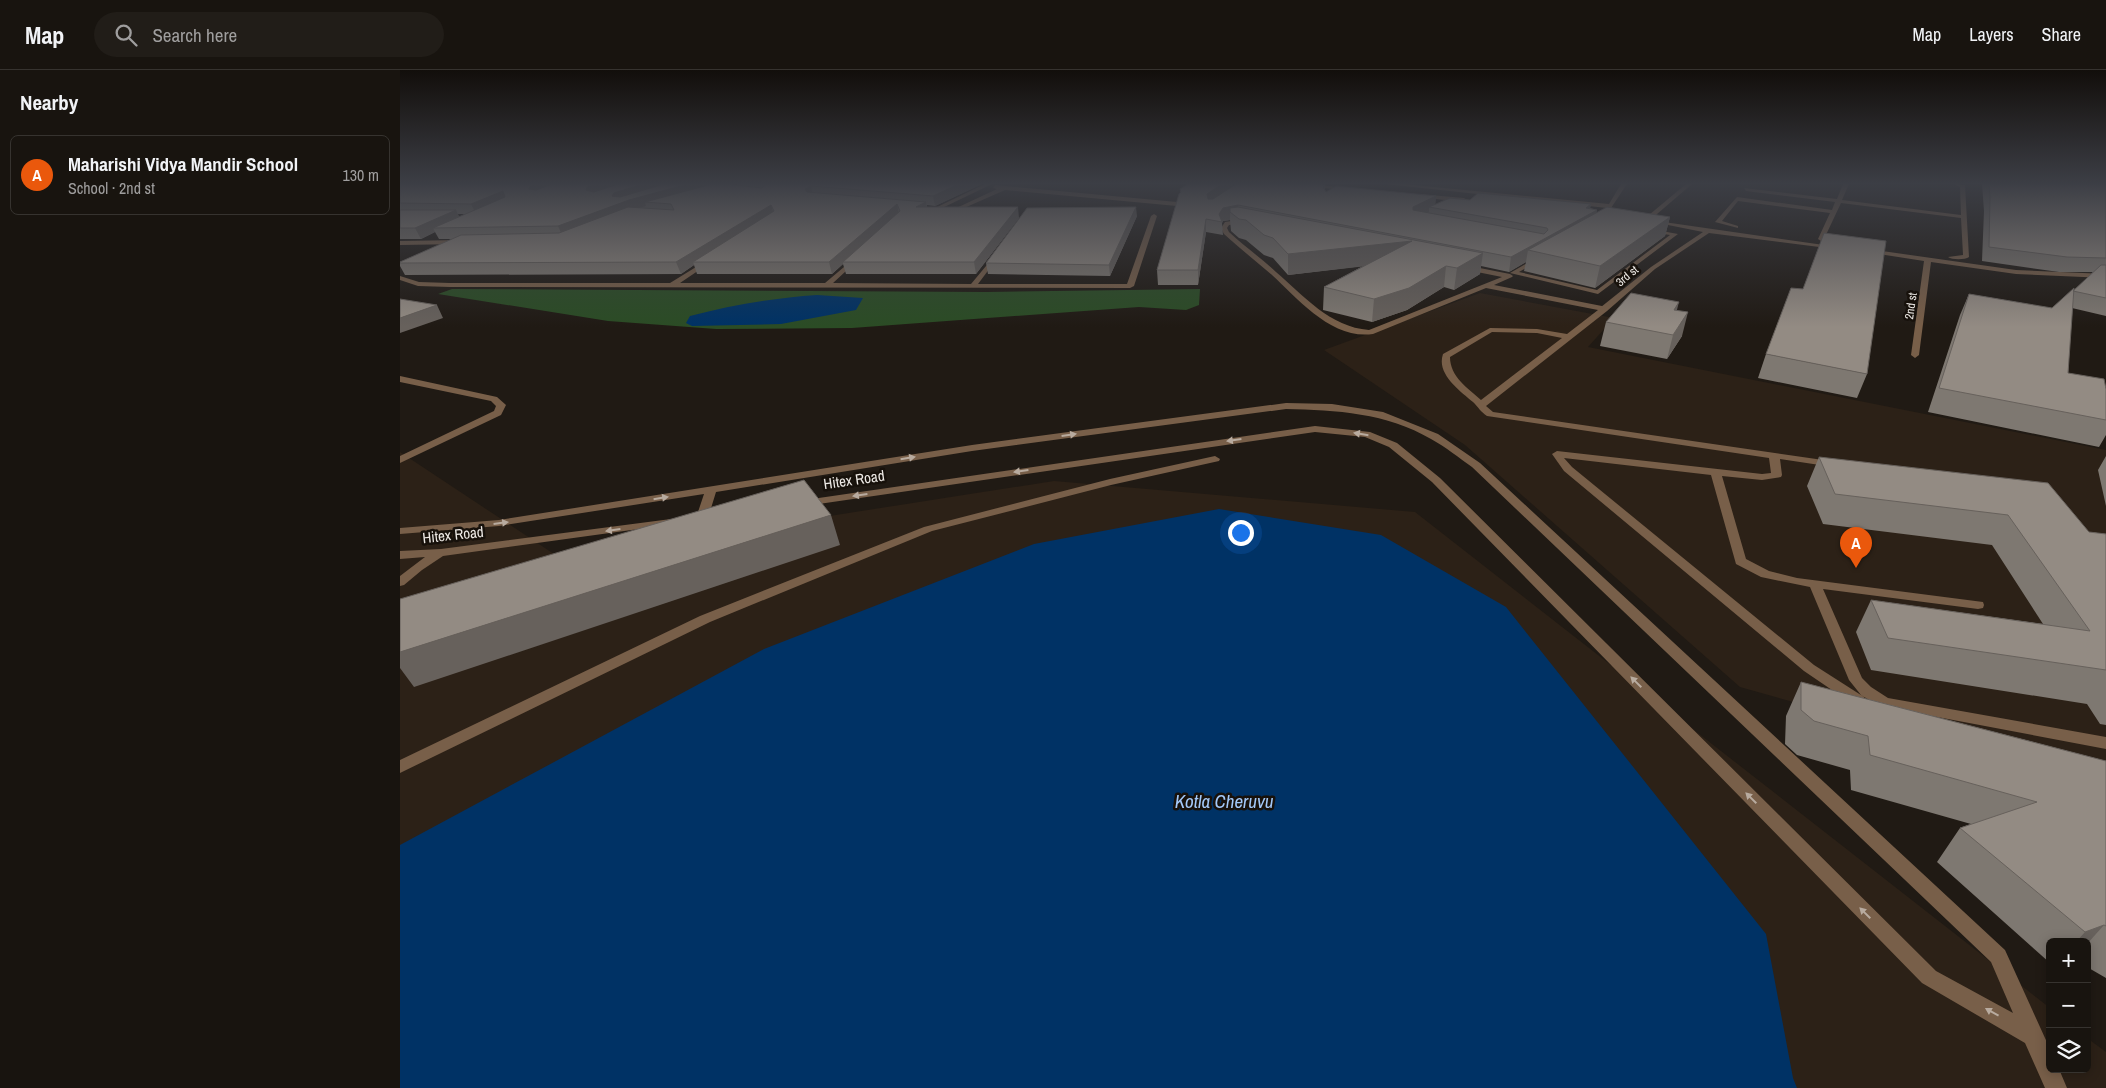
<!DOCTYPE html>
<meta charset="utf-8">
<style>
:root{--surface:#18140f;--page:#211d18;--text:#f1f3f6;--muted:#9f9e9e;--line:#36332f;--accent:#ea580c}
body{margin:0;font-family:"Archivo Narrow",sans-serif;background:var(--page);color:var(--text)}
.controls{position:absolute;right:15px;bottom:15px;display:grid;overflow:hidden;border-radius:8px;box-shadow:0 2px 12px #0003}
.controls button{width:45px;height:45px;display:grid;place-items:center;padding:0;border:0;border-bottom:1px solid var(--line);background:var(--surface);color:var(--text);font:25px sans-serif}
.you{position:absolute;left:840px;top:462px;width:18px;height:18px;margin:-12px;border:4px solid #fff;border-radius:50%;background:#1a73e8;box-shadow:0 0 0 8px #1a73e833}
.badge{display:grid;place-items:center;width:32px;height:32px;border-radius:50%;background:var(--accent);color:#fff;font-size:16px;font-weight:700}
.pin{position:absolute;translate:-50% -41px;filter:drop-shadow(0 1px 2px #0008)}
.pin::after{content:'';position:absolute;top:26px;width:18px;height:15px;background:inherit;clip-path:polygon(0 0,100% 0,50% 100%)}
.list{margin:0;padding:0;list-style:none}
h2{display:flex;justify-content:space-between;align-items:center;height:65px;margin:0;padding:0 20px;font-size:21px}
h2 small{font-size:16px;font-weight:400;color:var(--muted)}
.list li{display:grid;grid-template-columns:32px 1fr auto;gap:15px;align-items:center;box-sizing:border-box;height:80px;margin:0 10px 10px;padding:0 10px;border:1px solid var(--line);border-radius:8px}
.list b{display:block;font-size:19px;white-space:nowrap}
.list p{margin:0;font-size:16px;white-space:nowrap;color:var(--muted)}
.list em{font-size:16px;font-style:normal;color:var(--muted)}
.icon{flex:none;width:28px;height:28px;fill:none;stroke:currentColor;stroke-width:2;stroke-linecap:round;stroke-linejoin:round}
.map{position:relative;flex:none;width:1706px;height:1018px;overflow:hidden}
header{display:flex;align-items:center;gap:30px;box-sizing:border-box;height:70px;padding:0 25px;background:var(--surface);border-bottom:1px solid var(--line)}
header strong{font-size:24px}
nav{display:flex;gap:28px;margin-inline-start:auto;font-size:18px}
.search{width:350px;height:45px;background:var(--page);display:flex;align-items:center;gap:12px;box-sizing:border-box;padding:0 18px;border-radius:28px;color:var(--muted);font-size:19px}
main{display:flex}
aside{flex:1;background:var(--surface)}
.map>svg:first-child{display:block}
.built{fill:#2c2117}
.green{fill:#2b4c25}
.water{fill:#003265}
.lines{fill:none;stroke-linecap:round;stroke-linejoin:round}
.lane{fill:#785f49;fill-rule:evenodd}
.street{fill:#785f49;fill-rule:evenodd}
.wall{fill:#7e7871;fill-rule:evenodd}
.shaded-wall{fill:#67615c}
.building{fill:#938b83;stroke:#67615c}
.oneway{fill:#b8ab9f}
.labels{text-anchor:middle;stroke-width:5;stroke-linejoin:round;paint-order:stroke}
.far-street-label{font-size:12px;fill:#ede9e5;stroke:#17110b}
.street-label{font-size:15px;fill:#ede9e5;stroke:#17110b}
.near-water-label{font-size:19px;font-style:italic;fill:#a3c9f9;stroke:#17110b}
</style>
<header>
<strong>Map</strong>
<div class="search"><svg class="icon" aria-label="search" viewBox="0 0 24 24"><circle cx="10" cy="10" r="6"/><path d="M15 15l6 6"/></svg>Search here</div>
<nav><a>Map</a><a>Layers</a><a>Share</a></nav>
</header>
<main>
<aside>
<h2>Nearby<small></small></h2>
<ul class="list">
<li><span class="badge">A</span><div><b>Maharishi Vidya Mandir School</b><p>School · 2nd st</p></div><em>130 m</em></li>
</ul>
</aside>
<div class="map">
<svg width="1706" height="1018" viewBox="0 0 1706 1018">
<rect width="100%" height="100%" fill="#201a14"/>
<path class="built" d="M 1080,223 L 1214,248 L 1188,277 L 1706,380 L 1706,721 L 1340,617 L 1065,375 L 924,280 Z
M 0,382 L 160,488 L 654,411 L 1015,442 L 1650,938 L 1650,999 L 1687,999 L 1687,968 L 1706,982 L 1706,1018 L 0,1018 Z"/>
<path class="green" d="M 52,219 L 586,222 L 800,219 L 799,235 L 786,240 L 739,237 L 452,258 L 316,259 L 208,251 L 38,224 Z"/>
<path class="water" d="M 417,225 L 463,228 L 456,240 L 381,254 L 292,256 L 286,253 L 290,246 C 332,235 374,228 417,225 Z
M 819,439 L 981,465 L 1106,537 L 1366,864 L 1393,1008 L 1397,1018 L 0,1018 L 0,775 L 364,579 L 634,474 Z"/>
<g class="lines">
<path class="lane" d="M 585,114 L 592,114 L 538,140 L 533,139 Z
M 838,150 L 1110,204 L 1113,206 L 1112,207 L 1094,215 L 1207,237 L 1207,241 L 1086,336 L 1093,342 L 1437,392 L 1437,396 L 1433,397 L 1380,389 L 1382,405 L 1381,407 L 1362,410 L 1322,406 L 1346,489 L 1369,501 L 1397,508 L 1583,532 L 1584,535 L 1583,538 L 1578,539 L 1423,519 L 1462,608 L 1471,617 L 1488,628 L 1706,667 L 1706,679 L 1479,636 L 1461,625 L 1449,610 L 1410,517 L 1361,507 L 1336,494 L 1311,405 L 1164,388 L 1172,397 L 1414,595 L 1464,627 L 1466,631 L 1464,635 L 1454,635 L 1404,601 L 1164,401 L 1152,384 L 1157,381 L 1362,404 L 1371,403 L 1369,388 L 1087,346 C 1081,342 1078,337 1073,332 C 1060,321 1036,304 1043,284 L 1090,258 L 1137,259 L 1167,264 L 1198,240 L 1086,218 L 973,264 C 932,270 898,229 872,205 C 856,191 839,178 824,164 L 821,158 L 825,152 ZM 838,154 L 1102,207 L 969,260 C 930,257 904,226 876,202 C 861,188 844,176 829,162 L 827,158 L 829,155 ZM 1092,262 L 1137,263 L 1162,268 L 1081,330 C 1068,318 1050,307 1050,287 Z
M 886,333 L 932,334 L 983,342 L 1038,364 L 1080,393 L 1605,880 L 1650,979 L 1650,999 L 1659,999 L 1667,1018 L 1645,1018 L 1625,973 L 1522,913 L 1032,412 L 989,377 L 965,367 L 915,362 L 405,436 L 399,433 L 405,430 L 915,356 L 970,362 L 997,373 L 1040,408 L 1536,901 L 1613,943 L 1591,892 L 1072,397 C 1059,388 1046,377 1031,369 C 987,343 936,340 886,339 L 572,381 L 316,422 L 308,448 L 302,451 L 296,448 L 304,424 L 99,456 L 0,464 L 0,458 L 99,450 L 572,375 Z
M 815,386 L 820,389 L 819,391 L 711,415 L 532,461 L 310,552 L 0,703 L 0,690 L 300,546 L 524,457 L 710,409 Z
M 271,449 L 275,450 L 277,452 L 275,454 L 43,486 L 22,500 L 4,515 L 0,516 L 0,506 L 25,487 L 0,489 L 0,481 L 41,479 Z"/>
<path class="street" d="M 887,114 L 910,114 L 955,119 L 952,121 Z
M 985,114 L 1004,114 L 1209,134 L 1221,114 L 1227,114 L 1207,144 L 1204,142 L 1207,138 Z
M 1286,114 L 1292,114 L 1250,150 L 1438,177 L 1435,179 L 1309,163 L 1255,199 L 1207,241 L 1201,241 L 1201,237 L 1251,197 L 1303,162 L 1243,150 Z
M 1443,114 L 1449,114 L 1442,130 L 1561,145 L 1560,117 L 1554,114 L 1565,115 L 1569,187 C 1565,190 1552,190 1548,187 L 1563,185 L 1561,148 L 1441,133 L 1424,169 L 1421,171 L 1418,169 L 1430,143 L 1338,131 L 1322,151 L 1338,156 L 1338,158 L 1315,152 L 1337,127 L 1432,140 L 1435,132 L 1346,121 L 1344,118 L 1437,129 Z
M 595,115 L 777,132 L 780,134 L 777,136 L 605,120 L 555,142 L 550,141 L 597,119 L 593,118 Z
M 1019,124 L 1064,128 L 1067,130 L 1064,132 L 1017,127 Z
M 754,144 L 757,146 L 734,216 L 730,218 L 50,217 L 18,216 L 0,210 L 0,206 L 19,212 L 50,213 L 270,213 L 309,189 L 311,190 L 311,192 L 280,213 L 425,213 L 457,186 L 459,187 L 459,189 L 433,213 L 571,214 L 596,184 L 599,186 L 578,214 L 727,214 L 751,146 Z
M 1202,150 L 1278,164 L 1198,224 L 1110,203 ZM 1203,154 L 1270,165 L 1197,220 L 1119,202 Z
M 0,171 L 61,170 L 64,172 L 61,174 L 0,175 Z
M 1468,179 L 1616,200 L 1706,204 L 1706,208 L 1616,204 L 1531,192 L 1519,285 L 1515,288 L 1511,285 L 1524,191 L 1466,182 L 1465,181 Z
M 0,306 L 97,327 L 106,335 L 101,345 L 0,393 L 0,386 L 94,341 L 96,336 L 91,331 L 0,312 Z"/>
</g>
<path class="wall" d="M 0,114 L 337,115 L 337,114 L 582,114 L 535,136 L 527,135 L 527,137 L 619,148 L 576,204 L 446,204 L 443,194 L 432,204 L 297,204 L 294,195 L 281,204 L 5,205 L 0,196 L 0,192 L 53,169 L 39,169 L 35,162 L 21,169 L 0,169 ZM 58,144 L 65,144 L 59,147 Z
M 1582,114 L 1706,114 L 1706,246 L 1672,238 L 1668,303 L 1706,319 L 1706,365 L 1699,377 L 1528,342 L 1560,245 L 1569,224 L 1652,238 L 1674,221 L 1693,202 L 1659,202 L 1582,191 L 1584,141 Z
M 925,115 L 925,120 L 926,122 L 1036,126 L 1035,135 L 1070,130 L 1191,134 L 1190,138 L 1197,140 L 1196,143 L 1270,147 L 1265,166 L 1195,218 L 1124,201 L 1126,192 L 1109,202 L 1081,196 L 1080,204 L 1054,220 L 1044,217 L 1007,240 L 972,252 L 923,240 L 924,217 L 963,196 L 888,205 L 873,188 L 864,185 L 846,170 L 839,168 L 831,161 L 830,150 L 823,151 L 822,153 L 823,165 L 806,162 L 798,215 L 758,215 L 757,200 L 780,123 L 780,119 L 833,116 Z
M 737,146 L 710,206 L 588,204 L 586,193 Z
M 1277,240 L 1282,266 L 1267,289 L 1200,276 L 1206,252 Z
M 1366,284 L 1467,304 L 1457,328 L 1358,308 Z
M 1706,386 L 1706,436 L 1698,400 Z
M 1419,387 L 1689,462 L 1706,464 L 1706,655 L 1700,654 L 1687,634 L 1471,600 L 1456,562 L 1471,530 L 1643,554 L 1592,475 L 1423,454 L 1407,416 Z
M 1401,612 L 1706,691 L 1706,908 L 1687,897 L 1687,872 L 1650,872 L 1650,893 L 1537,792 L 1560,758 L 1571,754 L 1451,720 L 1450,700 L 1397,685 L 1385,674 L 1386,646 Z"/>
<path class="shaded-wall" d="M 135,114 L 161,114 L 134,126 L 129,119 L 130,116 Z
M 197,114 L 232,114 L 191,127 L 186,120 L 187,117 Z
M 243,114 L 278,114 L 229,130 L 288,114 L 329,114 L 245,132 L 246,136 L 233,140 L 163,167 L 158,156 L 212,126 L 214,123 Z
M 559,114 L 582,114 L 535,136 L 533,126 Z
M 822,114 L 833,114 L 833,119 L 807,136 L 807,124 Z
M 411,116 L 413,126 L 408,130 L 405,119 Z
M 103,121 L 108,131 L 76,144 L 71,134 Z
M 1036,126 L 1035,138 L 1029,137 L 1029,142 L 1012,150 L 1011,153 L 1013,137 Z
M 526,132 L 528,143 L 516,137 Z
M 497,134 L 499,145 L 443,192 L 443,194 L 432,204 L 429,192 Z
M 1191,134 L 1189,144 L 1197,140 L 1194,153 L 1128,180 L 1126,192 L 1109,202 L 1111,187 Z
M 371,135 L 374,145 L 293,192 L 294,195 L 281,204 L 276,192 Z
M 838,135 L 838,148 L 830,138 L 830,150 L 823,151 L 822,153 L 819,144 L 823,138 Z
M 618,137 L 619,148 L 576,204 L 574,192 Z
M 736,137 L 737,146 L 710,206 L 709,195 Z
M 56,140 L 61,151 L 33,158 L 35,162 L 21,169 L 15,158 Z
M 1270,147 L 1265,166 L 1195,218 L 1200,196 Z
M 806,149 L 806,162 L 798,215 L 798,200 Z
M 1012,171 L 1010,191 L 888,205 L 888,184 Z
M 1083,183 L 1080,204 L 1054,220 L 1057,198 Z
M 1046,196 L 1044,217 L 1007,240 L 972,252 L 974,229 Z
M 1279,232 L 1273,255 L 1274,240 Z
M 37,235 L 43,248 L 0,263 L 0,248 Z
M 1288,242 L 1282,266 L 1267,289 L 1273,265 Z
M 431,445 L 440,475 L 14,617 L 0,598 L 0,582 Z
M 1704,855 L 1687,874 L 1687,872 L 1676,872 L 1685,862 Z"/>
<path class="building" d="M 0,114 L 135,114 L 130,116 L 129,119 L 136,120 L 152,114 L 197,114 L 187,117 L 186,120 L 194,122 L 218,114 L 243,114 L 214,123 L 212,126 L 220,127 L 264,114 L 288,114 L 229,130 L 158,156 L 33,158 L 105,127 L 103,121 L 71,134 L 0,133 Z
M 312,114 L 327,114 L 362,118 L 366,114 L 559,114 L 533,126 L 411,116 L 405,119 L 407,122 L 526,132 L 516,137 L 618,137 L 574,192 L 443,192 L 500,141 L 497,134 L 429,192 L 293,192 L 374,141 L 371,135 L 276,192 L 0,193 L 0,192 L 61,165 L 159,163 L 228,137 L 274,140 L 271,134 L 245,132 Z
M 788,114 L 822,114 L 807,124 L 808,129 L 813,129 L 836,114 L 910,114 L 925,115 L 923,117 L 926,122 L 936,116 L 1036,126 L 1013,137 L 1013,140 L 1144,164 L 1148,160 L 1147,158 L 1029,137 L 1050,128 L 1070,130 L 1078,123 L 1191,134 L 1186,138 L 1197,140 L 1111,187 L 838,135 L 823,138 L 819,144 L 822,152 L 806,149 L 798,200 L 757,200 L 779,124 L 781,122 L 780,119 Z
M 1589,114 L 1706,114 L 1706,188 L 1667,187 L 1589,177 L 1590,128 Z
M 736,137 L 709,195 L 586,193 L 627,138 Z
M 838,137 L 1083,183 L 1057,198 L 1046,196 L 1009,218 L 974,229 L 924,217 L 1012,171 L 888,184 L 873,168 L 864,165 L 846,150 L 839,149 L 830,142 L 830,138 Z
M 1207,137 L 1270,147 L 1200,196 L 1128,180 Z
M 0,140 L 56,140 L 15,158 L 0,158 Z
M 1424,163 L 1486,171 L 1467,304 L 1366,284 L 1391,218 L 1403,219 Z
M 1701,195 L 1706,195 L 1706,228 L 1673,221 Z
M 1674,218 L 1668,303 L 1704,309 L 1706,319 L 1706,350 L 1539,318 L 1569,224 L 1652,238 Z
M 1231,223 L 1279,232 L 1274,240 L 1288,242 L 1273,265 L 1206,252 Z
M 0,229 L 37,235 L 0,248 Z
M 1419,387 L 1648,413 L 1689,462 L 1706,464 L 1706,600 L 1488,568 L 1471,530 L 1690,561 L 1608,445 L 1435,424 Z
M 404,410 L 431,445 L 0,582 L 0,529 Z
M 1401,612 L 1706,691 L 1706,856 L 1704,855 L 1685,862 L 1560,758 L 1637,732 L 1470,685 L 1468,666 L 1414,651 L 1401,640 Z"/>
<defs><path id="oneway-solid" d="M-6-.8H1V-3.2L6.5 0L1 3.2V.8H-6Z" transform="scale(1.25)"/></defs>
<g class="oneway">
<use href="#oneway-solid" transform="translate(961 364) rotate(-171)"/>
<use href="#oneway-solid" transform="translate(669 365) rotate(-8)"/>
<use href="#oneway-solid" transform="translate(834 370) rotate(172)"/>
<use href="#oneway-solid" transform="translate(508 388) rotate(-9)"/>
<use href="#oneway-solid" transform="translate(621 401) rotate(172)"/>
<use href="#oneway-solid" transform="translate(460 425) rotate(172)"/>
<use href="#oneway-solid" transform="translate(261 428) rotate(-9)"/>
<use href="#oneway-solid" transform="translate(101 453) rotate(-7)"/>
<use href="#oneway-solid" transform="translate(213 460) rotate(172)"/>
<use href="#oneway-solid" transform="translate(1236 612) rotate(-135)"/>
<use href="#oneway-solid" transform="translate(1351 728) rotate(-135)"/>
<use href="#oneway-solid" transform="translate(1465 843) rotate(-135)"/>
<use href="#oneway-solid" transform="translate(1592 942) rotate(-151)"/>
</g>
<linearGradient id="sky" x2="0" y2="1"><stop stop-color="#120e0b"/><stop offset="0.44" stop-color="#3c3e45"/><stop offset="1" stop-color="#3c3e45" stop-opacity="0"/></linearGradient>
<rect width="1706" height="257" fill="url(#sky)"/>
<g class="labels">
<g class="far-street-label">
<text transform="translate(1227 206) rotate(-40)" y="4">3rd st</text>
<text transform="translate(1511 236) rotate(-82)" y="4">2nd st</text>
</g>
<g class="street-label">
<text transform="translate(454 410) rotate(-8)" y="5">Hitex Road</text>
<text transform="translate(53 465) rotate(-6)" y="5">Hitex Road</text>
</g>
<g class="near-water-label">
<text x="824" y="738">Kotla Cheruvu</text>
</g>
</g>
</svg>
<div class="controls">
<button>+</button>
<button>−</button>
<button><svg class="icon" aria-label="layers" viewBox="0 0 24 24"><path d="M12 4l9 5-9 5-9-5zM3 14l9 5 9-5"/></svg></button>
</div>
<div class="you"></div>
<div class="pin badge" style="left:1456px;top:498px">A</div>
</div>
</main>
